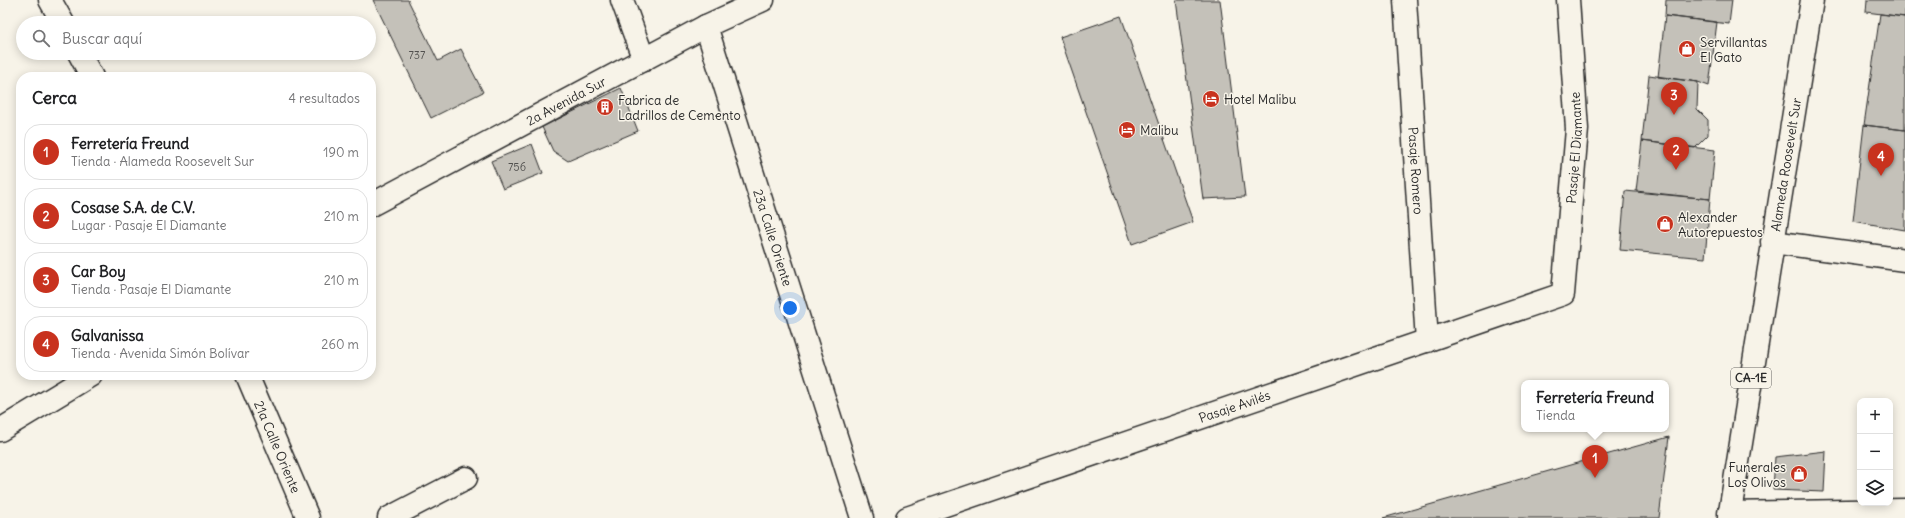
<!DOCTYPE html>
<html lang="es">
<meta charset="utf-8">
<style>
:root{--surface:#fff;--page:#f2f2f2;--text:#202124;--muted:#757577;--line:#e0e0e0;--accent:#c8321e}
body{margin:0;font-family:Delius,sans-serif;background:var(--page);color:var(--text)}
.controls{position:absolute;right:12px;bottom:12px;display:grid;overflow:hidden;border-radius:8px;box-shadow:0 2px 10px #0003}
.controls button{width:36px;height:36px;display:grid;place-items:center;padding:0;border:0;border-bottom:1px solid var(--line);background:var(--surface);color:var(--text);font:20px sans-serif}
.you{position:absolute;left:790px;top:308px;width:14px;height:14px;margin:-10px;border:3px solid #fff;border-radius:50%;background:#1a73e8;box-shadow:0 0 0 6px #1a73e833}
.badge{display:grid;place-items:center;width:26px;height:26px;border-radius:50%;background:var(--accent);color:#fff;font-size:13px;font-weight:700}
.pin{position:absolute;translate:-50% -33px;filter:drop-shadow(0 1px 2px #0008)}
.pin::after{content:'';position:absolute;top:21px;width:14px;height:12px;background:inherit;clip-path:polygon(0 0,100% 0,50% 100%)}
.popup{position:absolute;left:1521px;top:380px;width:148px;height:52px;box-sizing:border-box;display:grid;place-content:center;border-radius:8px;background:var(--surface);filter:drop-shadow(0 1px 3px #0005);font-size:13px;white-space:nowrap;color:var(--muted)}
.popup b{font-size:15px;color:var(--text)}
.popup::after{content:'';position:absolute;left:50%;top:100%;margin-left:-8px;border:8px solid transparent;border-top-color:var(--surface)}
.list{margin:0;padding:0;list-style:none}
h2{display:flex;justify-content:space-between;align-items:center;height:52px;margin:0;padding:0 16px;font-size:17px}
h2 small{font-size:13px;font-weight:400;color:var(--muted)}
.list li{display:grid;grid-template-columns:26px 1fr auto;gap:12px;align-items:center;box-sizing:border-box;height:56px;margin:0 8px 8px;padding:0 8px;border:1px solid var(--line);border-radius:16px}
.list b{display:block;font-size:15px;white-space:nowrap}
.list p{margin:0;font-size:13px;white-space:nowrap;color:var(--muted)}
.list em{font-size:13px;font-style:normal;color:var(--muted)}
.icon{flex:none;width:22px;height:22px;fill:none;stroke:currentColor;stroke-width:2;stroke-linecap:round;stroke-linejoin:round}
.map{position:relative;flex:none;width:1905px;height:518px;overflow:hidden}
.search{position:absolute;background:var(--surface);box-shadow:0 2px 10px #0003;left:16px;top:16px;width:360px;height:44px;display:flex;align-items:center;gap:10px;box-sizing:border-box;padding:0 14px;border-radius:22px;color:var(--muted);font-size:15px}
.panel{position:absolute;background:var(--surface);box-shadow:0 2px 10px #0003;left:16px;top:72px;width:360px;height:308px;border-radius:16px}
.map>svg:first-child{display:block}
.building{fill:#c4c1b9;stroke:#2b2b2b}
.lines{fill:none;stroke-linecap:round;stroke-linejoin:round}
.minor-casing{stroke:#2b2b2b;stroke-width:25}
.highway-casing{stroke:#2b2b2b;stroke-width:25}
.minor{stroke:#f7f3e8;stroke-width:22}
.highway{stroke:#f7f3e8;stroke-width:22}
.labels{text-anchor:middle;stroke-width:3;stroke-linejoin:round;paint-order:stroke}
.number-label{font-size:11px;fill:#51504e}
.shield{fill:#f7f3e8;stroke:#686764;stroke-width:1}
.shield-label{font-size:12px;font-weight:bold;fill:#2b2b2b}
.poi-label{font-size:13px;fill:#2b2b2b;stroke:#f7f3e8;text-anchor:start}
.street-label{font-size:13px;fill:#2b2b2b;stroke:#f7f3e8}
</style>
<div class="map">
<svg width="1905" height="518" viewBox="0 0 1905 518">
<rect width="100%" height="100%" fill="#f7f3e8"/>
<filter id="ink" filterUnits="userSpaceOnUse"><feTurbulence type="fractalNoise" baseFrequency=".025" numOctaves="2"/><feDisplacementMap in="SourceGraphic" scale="8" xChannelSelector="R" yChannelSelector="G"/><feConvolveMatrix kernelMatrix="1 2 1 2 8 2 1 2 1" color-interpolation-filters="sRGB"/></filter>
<g filter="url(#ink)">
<path class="building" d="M 373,0 L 408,0 L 438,61 L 461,49 L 483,92 L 431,118 Z
M 1176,0 L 1220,0 L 1245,197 L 1203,199 Z
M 1666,0 L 1732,0 L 1729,24 L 1665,16 Z
M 1867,0 L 1905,0 L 1905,17 L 1866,12 Z
M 1880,14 L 1905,17 L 1905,130 L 1864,125 Z
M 1121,16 L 1193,222 L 1132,244 L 1060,37 Z
M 1665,16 L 1717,22 L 1709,86 L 1698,82 L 1658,77 Z
M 1649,75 L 1698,82 L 1697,109 L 1708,120 L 1708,135 L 1695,148 L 1642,141 Z
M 621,88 L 638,131 L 568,161 L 553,151 L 542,127 Z
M 1864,125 L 1905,130 L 1905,230 L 1853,221 Z
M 1642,141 L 1715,150 L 1710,199 L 1636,191 Z
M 532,144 L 543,173 L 503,189 L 491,161 Z
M 1625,191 L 1710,199 L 1705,258 L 1620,250 Z
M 1669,437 L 1659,518 L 1383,518 Z
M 1826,451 L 1824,492 L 1773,490 L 1775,457 Z"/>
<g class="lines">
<g class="minor-casing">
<g id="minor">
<path d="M 50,0 L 63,23"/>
<path d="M 622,0 L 644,60"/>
<path id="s1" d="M 1405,0 L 1427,341"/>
<path id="s2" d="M 706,26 L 862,518"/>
<path d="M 79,53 L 92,77"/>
<path id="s3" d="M 371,205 L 706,26 L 763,0"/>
<path d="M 1772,242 L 1905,260"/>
<path id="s4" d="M 247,375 L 308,518"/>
<path d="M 0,430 L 91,375"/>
<path d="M 1729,513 L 1905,510"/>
<path d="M 389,518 L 466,478"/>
<path id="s5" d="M 907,518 L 1563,294 L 1577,129 L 1568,0"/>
</g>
</g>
<g class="highway-casing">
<g id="highway">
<path id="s6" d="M 1729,518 L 1812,0"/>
</g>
</g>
<use href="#minor" class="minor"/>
<use href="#highway" class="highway"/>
</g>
</g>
<defs>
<g id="shop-disc" transform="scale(0.9)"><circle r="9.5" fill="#c8321e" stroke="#f7f3e8"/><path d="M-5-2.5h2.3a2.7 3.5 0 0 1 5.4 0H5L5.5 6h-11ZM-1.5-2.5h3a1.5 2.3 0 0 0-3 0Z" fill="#fff"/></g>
<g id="hotel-disc" transform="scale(0.9)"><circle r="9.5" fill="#c8321e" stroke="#f7f3e8"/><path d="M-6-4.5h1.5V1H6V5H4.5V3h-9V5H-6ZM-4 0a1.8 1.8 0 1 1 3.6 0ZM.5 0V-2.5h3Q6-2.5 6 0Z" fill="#fff"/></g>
<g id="building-disc" transform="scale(0.9)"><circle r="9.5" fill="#c8321e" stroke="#f7f3e8"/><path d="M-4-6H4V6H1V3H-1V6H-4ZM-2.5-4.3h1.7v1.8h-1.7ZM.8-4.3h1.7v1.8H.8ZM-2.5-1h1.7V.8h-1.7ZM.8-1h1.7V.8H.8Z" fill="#fff"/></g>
</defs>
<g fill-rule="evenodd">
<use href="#shop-disc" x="1687" y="49"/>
<use href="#hotel-disc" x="1211" y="99"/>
<use href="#building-disc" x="605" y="107"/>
<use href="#hotel-disc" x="1127" y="130"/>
<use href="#shop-disc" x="1665" y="224"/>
<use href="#shop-disc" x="1799" y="474"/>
</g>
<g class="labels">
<g class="number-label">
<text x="417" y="59">737</text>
<text x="517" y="171">756</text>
</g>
<rect class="shield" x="1731" y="368" width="40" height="20" rx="3"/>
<g class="shield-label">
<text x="1751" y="382">CA-1E</text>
</g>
<g class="poi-label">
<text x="1700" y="47">Servillantas<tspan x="1700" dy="15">El Gato</tspan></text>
<text x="1224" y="104">Hotel Malibu</text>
<text x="618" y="105">Fabrica de<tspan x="618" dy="15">Ladrillos de Cemento</tspan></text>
<text x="1140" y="135">Malibu</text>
<text x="1678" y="222">Alexander<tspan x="1678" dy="15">Autorepuestos</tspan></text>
<text x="1786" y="472" text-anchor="end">Funerales<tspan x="1786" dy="15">Los Olivos</tspan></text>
</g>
<g class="street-label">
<text dy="5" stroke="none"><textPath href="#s3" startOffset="221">2a Avenida Sur</textPath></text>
<text dy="5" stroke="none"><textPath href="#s5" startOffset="840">Pasaje El Diamante</textPath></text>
<text dy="5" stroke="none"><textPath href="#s6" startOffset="358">Alameda Roosevelt Sur</textPath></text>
<text dy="5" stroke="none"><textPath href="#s1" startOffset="171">Pasaje Romero</textPath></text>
<text dy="5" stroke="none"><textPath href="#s2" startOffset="222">23a Calle Oriente</textPath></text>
<text dy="5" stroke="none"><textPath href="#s5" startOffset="346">Pasaje Avilés</textPath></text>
<text dy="5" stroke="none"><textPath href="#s4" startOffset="78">21a Calle Oriente</textPath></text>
</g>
</g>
</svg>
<div class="controls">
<button>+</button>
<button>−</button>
<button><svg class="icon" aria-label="layers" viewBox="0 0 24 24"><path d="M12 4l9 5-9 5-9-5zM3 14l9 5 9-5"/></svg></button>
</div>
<div class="you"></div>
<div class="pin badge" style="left:1595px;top:478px">1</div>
<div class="popup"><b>Ferretería Freund</b>Tienda</div>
<div class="pin badge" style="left:1676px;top:170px">2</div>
<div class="pin badge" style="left:1674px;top:115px">3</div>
<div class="pin badge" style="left:1881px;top:176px">4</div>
<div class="search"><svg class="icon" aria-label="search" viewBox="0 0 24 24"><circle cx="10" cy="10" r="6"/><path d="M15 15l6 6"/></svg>Buscar aquí</div>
<section class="panel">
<h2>Cerca<small>4 resultados</small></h2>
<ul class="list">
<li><span class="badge">1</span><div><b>Ferretería Freund</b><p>Tienda · Alameda Roosevelt Sur</p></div><em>190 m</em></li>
<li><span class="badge">2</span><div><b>Cosase S.A. de C.V.</b><p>Lugar · Pasaje El Diamante</p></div><em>210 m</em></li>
<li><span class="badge">3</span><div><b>Car Boy</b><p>Tienda · Pasaje El Diamante</p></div><em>210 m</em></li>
<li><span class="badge">4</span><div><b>Galvanissa</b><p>Tienda · Avenida Simón Bolívar</p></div><em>260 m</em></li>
</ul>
</section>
</div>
